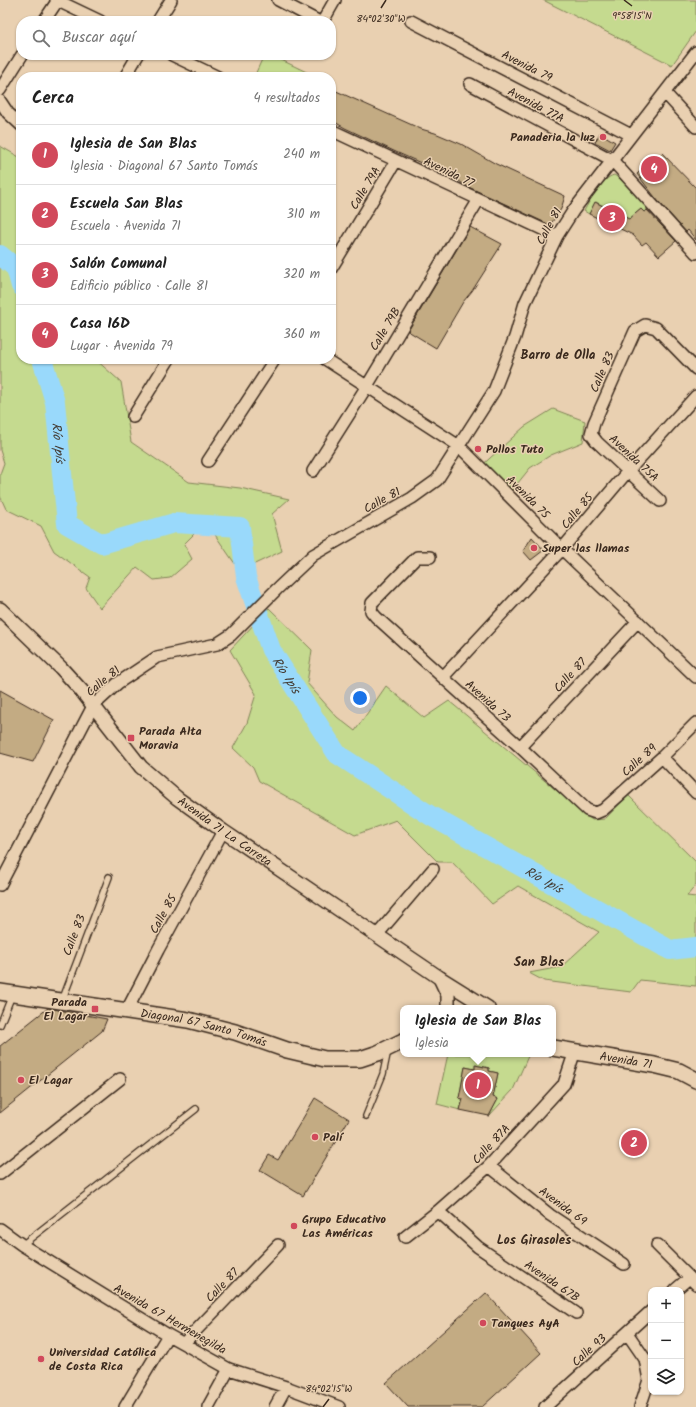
<!DOCTYPE html>
<html lang="es">
<meta charset="utf-8">
<style>
:root{--surface:#fff;--page:#f2f2f2;--text:#222;--muted:#767676;--line:#e0e0e0;--accent:#d1495b}
body{margin:0;font-family:Kalam,sans-serif;background:var(--page);color:var(--text)}
.controls{position:absolute;right:12px;bottom:12px;display:grid;overflow:hidden;border-radius:8px;box-shadow:0 1px 3px #0004}
.controls button{width:36px;height:36px;display:grid;place-items:center;padding:0;border:0;border-bottom:1px solid var(--line);background:var(--surface);color:var(--text);font:20px sans-serif}
.you{position:absolute;left:360px;top:698px;width:14px;height:14px;margin:-10px;border:3px solid #fff;border-radius:50%;background:#1a73e8;box-shadow:0 0 0 6px #1a73e833}
.badge{display:grid;place-items:center;width:26px;height:26px;border-radius:50%;background:var(--accent);color:#fff;font-size:13px;font-weight:700}
.pin{position:absolute;translate:-50% -50%;border:2px solid #fff;box-shadow:0 1px 4px #0006}
.popup{position:absolute;left:400px;top:1005px;width:156px;height:52px;box-sizing:border-box;display:grid;place-content:center;border-radius:8px;background:var(--surface);filter:drop-shadow(0 1px 3px #0005);font-size:13px;white-space:nowrap;color:var(--muted)}
.popup b{font-size:15px;color:var(--text)}
.popup::after{content:'';position:absolute;left:50%;top:100%;margin-left:-8px;border:8px solid transparent;border-top-color:var(--surface)}
.list{margin:0;padding:0;list-style:none}
h2{display:flex;justify-content:space-between;align-items:center;height:52px;margin:0;padding:0 16px;font-size:17px}
h2 small{font-size:13px;font-weight:400;color:var(--muted)}
.list li{display:grid;grid-template-columns:26px 1fr auto;gap:12px;align-items:center;box-sizing:border-box;height:60px;padding:0 16px;border-top:1px solid var(--line)}
.list b{display:block;font-size:15px;white-space:nowrap}
.list p{margin:0;font-size:13px;white-space:nowrap;color:var(--muted)}
.list em{font-size:13px;font-style:normal;color:var(--muted)}
.icon{flex:none;width:22px;height:22px;fill:none;stroke:currentColor;stroke-width:2;stroke-linecap:round;stroke-linejoin:round}
.map{position:relative;flex:none;width:696px;height:1407px;overflow:hidden}
.search{position:absolute;background:var(--surface);box-shadow:0 1px 3px #0004;left:16px;top:16px;width:320px;height:44px;display:flex;align-items:center;gap:10px;box-sizing:border-box;padding:0 14px;border-radius:16px;color:var(--muted);font-size:15px}
.panel{position:absolute;background:var(--surface);box-shadow:0 1px 3px #0004;left:16px;top:72px;width:320px;height:292px;border-radius:16px}
.map>svg:first-child{display:block}
.green{fill:#c5da8f;stroke:#808256}
.lines{fill:none;stroke-linecap:round;stroke-linejoin:round}
.river{stroke:#99d9fb;stroke-width:20}
.building{fill:#c3ab83;stroke:#3b2a1e}
.service-casing{stroke:#3b2a1e;stroke-width:8}
.minor-casing{stroke:#3b2a1e;stroke-width:14}
.tertiary-casing{stroke:#3b2a1e;stroke-width:16}
.secondary-casing{stroke:#3b2a1e;stroke-width:18}
.service{stroke:#e9d0b1;stroke-width:5.5}
.minor{stroke:#e9d0b1;stroke-width:11}
.tertiary{stroke:#e9d0b1;stroke-width:13}
.secondary{stroke:#e9d0b1;stroke-width:15}
.ticks{fill:none;stroke:#3b2a1e;stroke-width:1.5}
.poi-dot{fill:#d1495b;stroke:#e9d0b1;stroke-width:1.5}
.labels{text-anchor:middle;stroke-width:3;stroke-linejoin:round;paint-order:stroke}
.street-label{font-size:12px;fill:#3b2a1e;stroke:#e9d0b1}
.poi-label{font-size:12px;font-weight:bold;fill:#3b2a1e;stroke:#e9d0b1;text-anchor:start}
.neighbourhood-label{font-size:13px;font-weight:bold;fill:#3b2a1e;stroke:#e9d0b1}
.water-label{font-size:13px;font-style:italic;fill:#443c34;stroke:#e9d0b1}
.ticks-label{font-size:10px;text-anchor:middle;fill:#3b2a1e;stroke:#e9d0b1;stroke-width:3;stroke-linejoin:round;paint-order:stroke}
</style>
<div class="map">
<svg width="696" height="1407" viewBox="0 0 696 1407">
<rect width="100%" height="100%" fill="#e9d0b1"/>
<filter id="ink" filterUnits="userSpaceOnUse"><feTurbulence type="fractalNoise" baseFrequency=".025" numOctaves="2"/><feDisplacementMap in="SourceGraphic" scale="8" xChannelSelector="R" yChannelSelector="G"/><feConvolveMatrix kernelMatrix="1 2 1 2 8 2 1 2 1" color-interpolation-filters="sRGB"/></filter>
<g filter="url(#ink)">
<path class="green" d="M 543,0 L 696,0 L 696,31 L 672,65 Z
M 264,55 L 271,55 L 317,77 L 254,77 Z
M 0,146 L 21,158 L 21,359 L 95,359 L 121,382 L 131,442 L 189,482 L 240,488 L 289,499 L 272,514 L 282,551 L 240,571 L 211,529 L 198,530 L 184,544 L 192,559 L 170,578 L 154,580 L 137,567 L 100,608 L 86,588 L 90,577 L 54,551 L 41,526 L 6,509 L 0,496 L 0,474 L 4,463 L 0,450 Z
M 614,175 L 619,178 L 649,208 L 644,212 L 641,209 L 633,216 L 635,223 L 596,202 L 589,214 L 584,211 C 590,200 602,178 614,175 Z
M 553,409 L 585,421 L 583,442 L 551,455 L 530,468 L 509,494 L 478,469 L 524,427 Z
M 269,608 L 312,650 L 307,683 L 337,717 L 355,731 L 386,686 L 424,718 L 449,701 L 592,820 L 605,819 L 628,795 L 696,862 L 696,885 L 687,896 L 696,897 L 696,986 L 640,980 L 631,992 L 544,981 L 529,973 L 561,967 L 599,932 L 518,886 L 492,904 L 452,862 L 438,862 L 396,820 L 355,835 L 259,781 L 253,767 L 233,748 L 247,723 L 256,694 L 230,650 Z
M 448,1054 L 529,1054 L 513,1090 L 489,1116 L 498,1099 L 493,1097 L 498,1073 L 489,1071 L 489,1068 L 476,1065 L 475,1069 L 465,1067 L 459,1098 L 463,1099 L 460,1110 L 437,1104 Z"/>
<g class="lines">
<g class="river">
<path d="M 0,255 L 16,268 L 21,286"/>
<path id="s1" d="M 42,359 L 55,402 L 67,524 L 102,544 L 174,523 L 240,527 L 246,577 L 271,650 L 337,754 L 431,816 L 670,950 L 696,947"/>
</g>
</g>
<path class="building" d="M 334,90 L 421,129 L 435,133 L 461,144 L 496,164 L 565,196 L 561,209 L 550,225 L 464,185 L 457,179 L 421,163 L 398,153 L 345,128 L 331,120 L 331,96 Z
M 600,133 L 615,142 L 610,150 L 595,142 Z
M 662,153 L 696,188 L 696,240 L 688,230 L 686,232 L 658,201 L 637,174 Z
M 595,202 L 629,219 L 641,209 L 644,212 L 647,210 L 676,241 L 659,256 L 646,242 L 642,245 L 633,235 L 589,214 Z
M 470,227 L 502,244 L 472,291 L 463,302 L 436,348 L 408,331 Z
M 532,537 L 544,550 L 531,560 L 523,551 Z
M 0,690 L 54,720 L 33,762 L 0,753 Z
M 48,1008 L 107,1019 L 102,1031 L 0,1113 L 0,1046 Z
M 475,1065 L 489,1068 L 489,1071 L 498,1073 L 493,1097 L 498,1099 L 489,1116 L 460,1110 L 463,1099 L 459,1098 L 465,1067 L 475,1069 Z
M 315,1098 L 349,1119 L 303,1196 L 260,1170 L 269,1155 L 278,1160 Z
M 486,1293 L 541,1353 L 482,1407 L 408,1407 L 386,1383 Z"/>
<g class="lines">
<g class="service-casing">
<path id="service" d="M 62,1001 L 109,877
M 0,1025 L 12,995
M 366,1116 L 383,1074 L 388,1050
M 22,1245 L 196,1109"/>
</g>
<g class="minor-casing">
<path id="minor" d="M 56,0 L 100,21
M 278,0 L 318,21
M 44,21 L 58,0
M 158,21 L 171,0
M 323,21 L 335,0
M 411,21 L 631,135
M 172,55 L 218,77
M 125,77 L 138,55
M 470,84 L 612,160 L 696,253
M 0,90 L 22,55
M 665,93 L 696,127
M 0,101 L 8,113 L 21,125
M 331,130 L 557,236
M 331,269 L 396,161
M 325,359 L 459,446 L 562,549 L 696,677
M 133,417 L 169,359
M 208,461 L 275,359
M 313,471 L 367,386 L 478,201
M 660,501 L 597,442 L 591,434 L 594,423 L 635,331 L 645,325 L 656,328 L 696,369
M 430,557 L 417,557 L 372,603 L 371,611 L 376,617 L 520,747 L 587,810 L 596,813 L 603,810 L 662,757 L 696,723
M 443,677 L 562,549 L 628,471 L 696,396
M 520,747 L 638,621
M 662,757 L 696,793
M 0,885 L 93,706 L 118,683 L 157,657 L 217,644 L 231,635 L 277,589 L 313,555 L 412,498 L 437,480 L 494,391 L 515,337 L 525,303 L 557,236 L 573,211 L 696,52
M 377,935 L 433,869
M 127,1010 L 158,950 L 223,831
M 489,1166 L 550,1215 L 624,1264
M 0,1174 L 120,1079
M 438,1211 L 478,1247 L 576,1313
M 0,1229 L 22,1245 L 168,1335 L 229,1369 L 286,1387 L 339,1407
M 405,1237 L 438,1211 L 489,1166 L 564,1084 L 575,1051
M 657,1245 L 696,1284
M 675,1290 L 689,1278
M 627,1333 L 645,1359 L 649,1380 L 640,1407
M 184,1343 L 278,1245
M 125,1407 L 168,1335
M 208,1407 L 229,1369
M 275,1407 L 286,1387
M 545,1407 L 651,1311"/>
</g>
<g class="tertiary-casing">
<g id="tertiary">
<path id="s2" d="M 0,609 L 61,668 L 81,690 L 141,767 L 177,798 L 223,831 L 440,978 L 488,1008"/>
<path d="M 440,978 L 448,995 L 448,1008"/>
</g>
</g>
<g class="secondary-casing">
<g id="secondary">
<path id="s3" d="M 0,992 L 188,1020 L 235,1032 L 287,1050 L 325,1059 L 360,1059 L 378,1053 L 403,1041"/>
<path id="s4" d="M 553,1048 L 654,1065 L 679,1071 L 696,1080"/>
</g>
</g>
<use href="#service" class="service"/>
<use href="#minor" class="minor"/>
<use href="#tertiary" class="tertiary"/>
<use href="#secondary" class="secondary"/>
</g>
</g>
<path class="ticks" d="M 624,0 L 632,6M 381,8 L 386,0M 323,1407 L 329,1399"/>
<g class="poi-dot">
<circle cx="603" cy="137" r="4"/>
<circle cx="478" cy="449" r="4"/>
<circle cx="534" cy="548" r="4"/>
<rect x="127" y="734" width="8" height="8" rx="2"/>
<rect x="91" y="1005" width="8" height="8" rx="2"/>
<circle cx="21" cy="1080" r="4"/>
<circle cx="315" cy="1137" r="4"/>
<circle cx="294" cy="1226" r="4"/>
<circle cx="483" cy="1323" r="4"/>
<circle cx="41" cy="1359" r="4"/>
</g>
<g class="labels">
<g class="street-label">
<text transform="translate(527 66) rotate(27)" y="4">Avenida 79</text>
<text transform="translate(536 105) rotate(28)" y="4">Avenida 77A</text>
<text transform="translate(449 172) rotate(26)" y="4">Avenida 77</text>
<text transform="translate(365 188) rotate(-59)" y="4">Calle 79A</text>
<text transform="translate(549 226) rotate(-61)" y="4">Calle 81</text>
<text transform="translate(385 329) rotate(-59)" y="4">Calle 79B</text>
<text transform="translate(602 372) rotate(-66)" y="4">Calle 83</text>
<text transform="translate(634 458) rotate(43)" y="4">Avenida 75A</text>
<text transform="translate(528 497) rotate(45)" y="4">Avenida 75</text>
<text transform="translate(382 500) rotate(-29)" y="4">Calle 81</text>
<text transform="translate(577 511) rotate(-50)" y="4">Calle 85</text>
<text transform="translate(570 675) rotate(-47)" y="4">Calle 87</text>
<text transform="translate(103 681) rotate(-40)" y="4">Calle 81</text>
<text transform="translate(488 701) rotate(42)" y="4">Avenida 73</text>
<text transform="translate(639 760) rotate(-42)" y="4">Calle 89</text>
<text dy="4" stroke="none"><textPath href="#s2" startOffset="318">Avenida 71 La Carreta</textPath></text>
<text transform="translate(163 914) rotate(-61)" y="4">Calle 85</text>
<text transform="translate(74 935) rotate(-69)" y="4">Calle 83</text>
<text dy="4" stroke="none"><textPath href="#s3" startOffset="207">Diagonal 67 Santo Tomás</textPath></text>
<text dy="4" stroke="none"><textPath href="#s4" startOffset="74">Avenida 71</textPath></text>
<text transform="translate(491 1144) rotate(-47)" y="4">Calle 87A</text>
<text transform="translate(563 1206) rotate(36)" y="4">Avenida 69</text>
<text transform="translate(552 1281) rotate(34)" y="4">Avenida 67B</text>
<text transform="translate(222 1285) rotate(-46)" y="4">Calle 87</text>
<text transform="translate(170 1319) rotate(30)" y="4">Avenida 67 Hermenegilda</text>
<text transform="translate(589 1350) rotate(-42)" y="4">Calle 93</text>
</g>
<g class="poi-label">
<text x="595" y="141" text-anchor="end">Panaderia la luz</text>
<text x="486" y="453">Pollos Tuto</text>
<text x="542" y="552">Super las llamas</text>
<text x="139" y="735">Parada Alta<tspan x="139" dy="14">Moravia</tspan></text>
<text x="87" y="1006" text-anchor="end">Parada<tspan x="87" dy="14">El Lagar</tspan></text>
<text x="29" y="1084">El Lagar</text>
<text x="323" y="1141">Palí</text>
<text x="302" y="1223">Grupo Educativo<tspan x="302" dy="14">Las Américas</tspan></text>
<text x="491" y="1327">Tanques AyA</text>
<text x="49" y="1356">Universidad Católica<tspan x="49" dy="14">de Costa Rica</tspan></text>
</g>
<g class="neighbourhood-label">
<text x="558" y="359">Barro de Olla</text>
<text x="539" y="966">San Blas</text>
<text x="534" y="1244">Los Girasoles</text>
</g>
<g class="water-label">
<text dy="5" stroke="none"><textPath href="#s1" startOffset="86">Río Ipís</textPath></text>
<text dy="5" stroke="none"><textPath href="#s1" startOffset="506">Río Ipís</textPath></text>
<text dy="5" stroke="none"><textPath href="#s1" startOffset="842">Río Ipís</textPath></text>
</g>
</g>
<g class="ticks-label">
<text x="632" y="19">9°58'15"N</text>
<text x="381" y="22">84°02'30"W</text>
<text x="329" y="1392">84°02'15"W</text>
</g>
</svg>
<div class="controls">
<button>+</button>
<button>−</button>
<button><svg class="icon" aria-label="layers" viewBox="0 0 24 24"><path d="M12 4l9 5-9 5-9-5zM3 14l9 5 9-5"/></svg></button>
</div>
<div class="you"></div>
<div class="pin badge" style="left:478px;top:1085px">1</div>
<div class="popup"><b>Iglesia de San Blas</b>Iglesia</div>
<div class="pin badge" style="left:634px;top:1143px">2</div>
<div class="pin badge" style="left:612px;top:218px">3</div>
<div class="pin badge" style="left:654px;top:169px">4</div>
<div class="search"><svg class="icon" aria-label="search" viewBox="0 0 24 24"><circle cx="10" cy="10" r="6"/><path d="M15 15l6 6"/></svg>Buscar aquí</div>
<section class="panel">
<h2>Cerca<small>4 resultados</small></h2>
<ul class="list">
<li><span class="badge">1</span><div><b>Iglesia de San Blas</b><p>Iglesia · Diagonal 67 Santo Tomás</p></div><em>240 m</em></li>
<li><span class="badge">2</span><div><b>Escuela San Blas</b><p>Escuela · Avenida 71</p></div><em>310 m</em></li>
<li><span class="badge">3</span><div><b>Salón Comunal</b><p>Edificio público · Calle 81</p></div><em>320 m</em></li>
<li><span class="badge">4</span><div><b>Casa 16D</b><p>Lugar · Avenida 79</p></div><em>360 m</em></li>
</ul>
</section>
</div>
